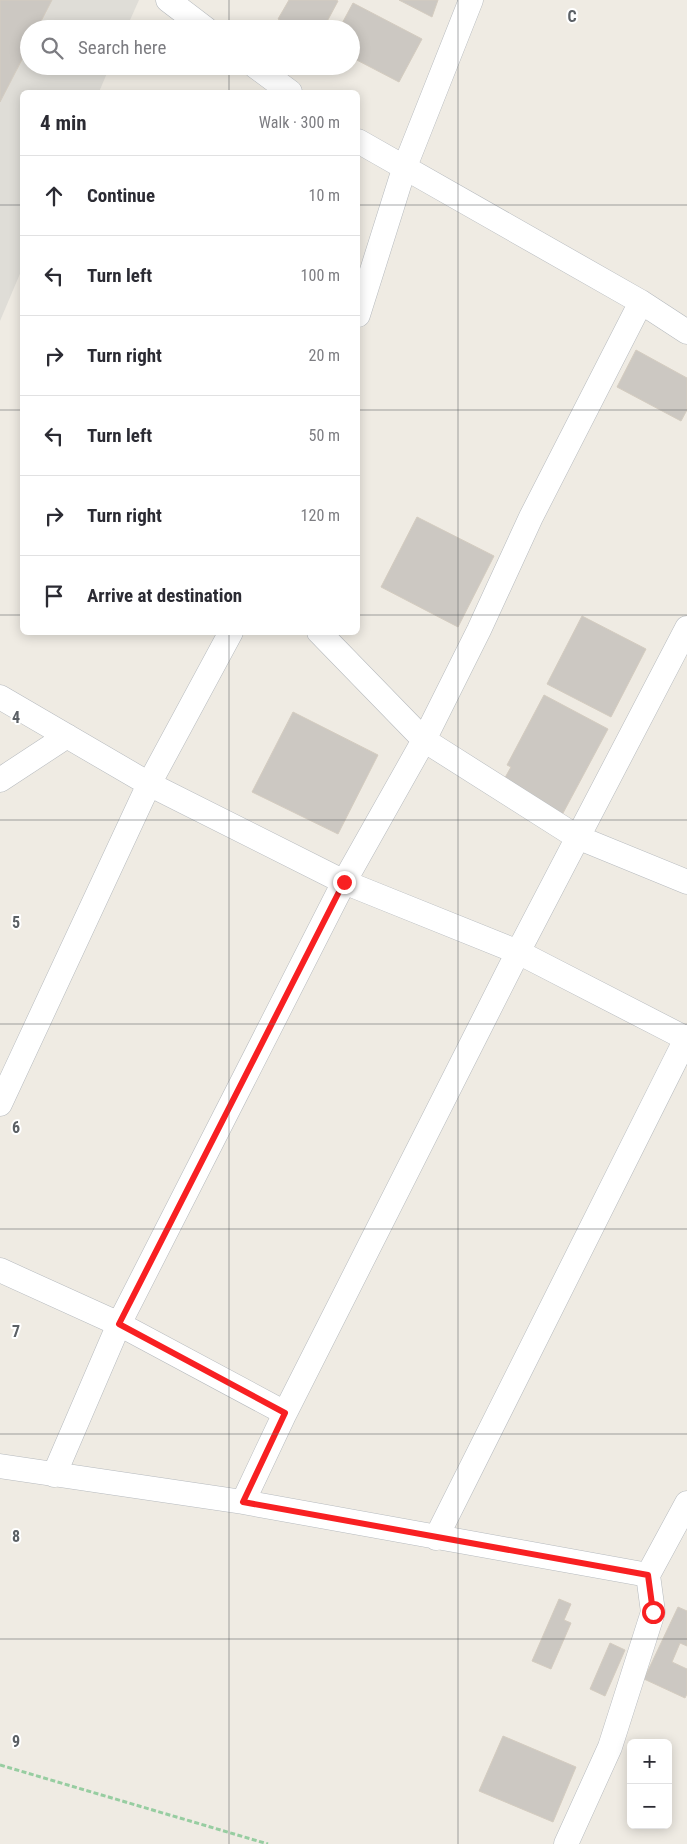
<!DOCTYPE html>
<meta charset="utf-8">
<style>
:root{--surface:#fff;--page:#f2f2f3;--text:#2b2b33;--muted:#7c7c81;--line:#e1e1e2}
body{margin:0;font-family:"Roboto Condensed",sans-serif;background:var(--page);color:var(--text)}
.controls{position:absolute;right:15px;bottom:15px;display:grid;overflow:hidden;border-radius:8px;box-shadow:0 2px 12px #0003}
.controls button{width:45px;height:45px;display:grid;place-items:center;padding:0;border:0;border-bottom:1px solid var(--line);background:var(--surface);color:var(--text);font:25px sans-serif}
.stop{position:absolute;width:15px;height:15px;margin:-11px;border:4px solid #f82022;border-radius:50%;background:#fff}
.stop.end{background:#f82022;border-color:#fff;box-shadow:0 1px 5px #0008}
.list{margin:0;padding:0;list-style:none}
h2{display:flex;justify-content:space-between;align-items:center;height:65px;margin:0;padding:0 20px;font-size:21px}
h2 small{font-size:16px;font-weight:400;color:var(--muted)}
.list li{display:grid;grid-template-columns:32px 1fr auto;gap:15px;align-items:center;box-sizing:border-box;height:80px;padding:0 20px;border-top:1px solid var(--line)}
.list b{display:block;font-size:19px;white-space:nowrap}
.list em{font-size:16px;font-style:normal;color:var(--muted)}
.icon{flex:none;width:28px;height:28px;fill:none;stroke:currentColor;stroke-width:2;stroke-linecap:round;stroke-linejoin:round}
.map{position:relative;flex:none;width:687px;height:1844px;overflow:hidden}
.search{position:absolute;background:var(--surface);box-shadow:0 2px 12px #0003;left:20px;top:20px;width:340px;height:55px;display:flex;align-items:center;gap:12px;box-sizing:border-box;padding:0 18px;border-radius:28px;color:var(--muted);font-size:19px}
.panel{position:absolute;background:var(--surface);box-shadow:0 2px 12px #0003;left:20px;top:90px;width:340px;height:545px;border-radius:8px}
.map>svg:first-child{display:block}
.industrial{fill:#dfddd7}
.building{fill:#ccc8c2;stroke:#d4ccc0}
.lines{fill:none;stroke-linecap:round;stroke-linejoin:round}
.street-casing{stroke:#b6babe;stroke-width:25}
.path{stroke:#97cda1;stroke-width:3;stroke-dasharray:5 2.5;stroke-linecap:butt}
.street{stroke:#fff;stroke-width:24}
.route{stroke:#f82022;stroke-width:6}
.grid{fill:none;stroke:#5b6065;stroke-width:1;stroke-opacity:0.55}
.grid-label{font-size:16px;text-anchor:middle;font-weight:bold;fill:#5b6065;stroke:#fff;stroke-width:4;stroke-linejoin:round;paint-order:stroke}
</style>
<div class="map">
<svg width="687" height="1844" viewBox="0 0 687 1844">
<rect width="100%" height="100%" fill="#efebe3"/>
<path class="industrial" d="M 0,0 L 139,0 L 126,29 L 29,29 L 29,66 L 110,66 L 99,92 L 22,92 L 22,269 L 0,321 Z"/>
<path class="building" d="M 0,0 L 52,0 L 37,29 L 29,29 L 29,46 L 0,102 Z
M 289,0 L 336,0 L 338,1 L 323,29 L 295,29 L 278,19 Z
M 399,0 L 438,0 L 432,17 Z
M 353,3 L 422,39 L 399,82 L 351,57 L 351,29 L 339,29 Z
M 636,350 L 687,378 L 687,410 L 681,421 L 617,387 Z
M 417,517 L 494,556 L 458,627 L 381,587 Z
M 582,616 L 646,649 L 611,717 L 547,684 Z
M 544,695 L 608,729 L 562,815 L 502,783 L 511,767 L 507,765 Z
M 293,712 L 378,755 L 338,834 L 252,792 Z
M 559,1599 L 571,1604 L 564,1620 L 571,1623 L 551,1669 L 532,1661 Z
M 678,1607 L 687,1611 L 687,1646 L 680,1643 L 672,1662 L 687,1669 L 687,1694 L 685,1698 L 644,1679 Z
M 610,1643 L 625,1650 L 605,1696 L 590,1689 Z
M 503,1736 L 576,1767 L 553,1822 L 479,1791 Z"/>
<g class="lines">
<g class="street-casing">
<path id="street" d="M 168,0 L 206,29
M 255,66 L 290,92
M 358,141 L 641,302 L 687,332
M 358,315 L 404,169 L 471,0
M 319,632 L 424,740 L 577,837 L 687,882
M 0,697 L 149,784 L 344,882 L 518,952 L 687,1039
M 0,780 L 67,736
M 0,1104 L 149,784 L 231,632
M 0,1270 L 119,1324 L 285,1413
M 0,1466 L 243,1502 L 648,1575
M 54,1475 L 119,1324 L 344,882 L 424,740 L 479,630 L 531,517 L 641,302
M 243,1502 L 285,1413 L 518,952 L 687,628
M 436,1538 L 687,1037
M 566,1844 L 610,1747 L 653,1612 L 648,1575 L 687,1503"/>
</g>
<path class="path" d="M 0,1765 L 268,1844"/>
<use href="#street" class="street"/>
</g>
<g class="lines">
<path class="route" d="M 344,882 L 119,1324 L 285,1413 L 243,1502 L 648,1575 L 653,1612"/>
</g>
<path class="grid" d="M 229,0 L 229,29M 458,0 L 458,1844M 229,66 L 229,92M 0,205 L 22,205M 358,205 L 687,205M 0,410 L 22,410M 358,410 L 687,410M 0,615 L 22,615M 358,615 L 687,615M 229,632 L 229,1844M 0,820 L 687,820M 0,1024 L 687,1024M 0,1229 L 687,1229M 0,1434 L 687,1434M 0,1639 L 687,1639"/>
<g class="grid-label">
<text x="572" y="22">C</text>
<text x="16" y="723">4</text>
<text x="16" y="928">5</text>
<text x="16" y="1133">6</text>
<text x="16" y="1337">7</text>
<text x="16" y="1542">8</text>
<text x="16" y="1747">9</text>
</g>
</svg>
<div class="controls">
<button>+</button>
<button>−</button>
</div>
<div class="stop" style="left:653px;top:1612px"></div>
<div class="stop end" style="left:344px;top:882px"></div>
<div class="search"><svg class="icon" aria-label="search" viewBox="0 0 24 24"><circle cx="10" cy="10" r="6"/><path d="M15 15l6 6"/></svg>Search here</div>
<section class="panel">
<h2>4 min<small>Walk · 300 m</small></h2>
<ul class="list">
<li><svg class="icon" aria-label="ahead" viewBox="0 0 24 24"><path d="M12 20V5M6 11l6-6 6 6"/></svg><div><b>Continue</b></div><em>10 m</em></li>
<li><svg class="icon" aria-label="left" viewBox="0 0 24 24"><path d="M17 20v-9H6M10 6l-5 5 5 5"/></svg><div><b>Turn left</b></div><em>100 m</em></li>
<li><svg class="icon" aria-label="right" viewBox="0 0 24 24"><path d="M7 20v-9h11M14 6l5 5-5 5"/></svg><div><b>Turn right</b></div><em>20 m</em></li>
<li><svg class="icon" aria-label="left" viewBox="0 0 24 24"><path d="M17 20v-9H6M10 6l-5 5 5 5"/></svg><div><b>Turn left</b></div><em>50 m</em></li>
<li><svg class="icon" aria-label="right" viewBox="0 0 24 24"><path d="M7 20v-9h11M14 6l5 5-5 5"/></svg><div><b>Turn right</b></div><em>120 m</em></li>
<li><svg class="icon" aria-label="arrive" viewBox="0 0 24 24"><path d="M6 21V4h12l-3 4 3 4H6"/></svg><div><b>Arrive at destination</b></div></li>
</ul>
</section>
</div>
